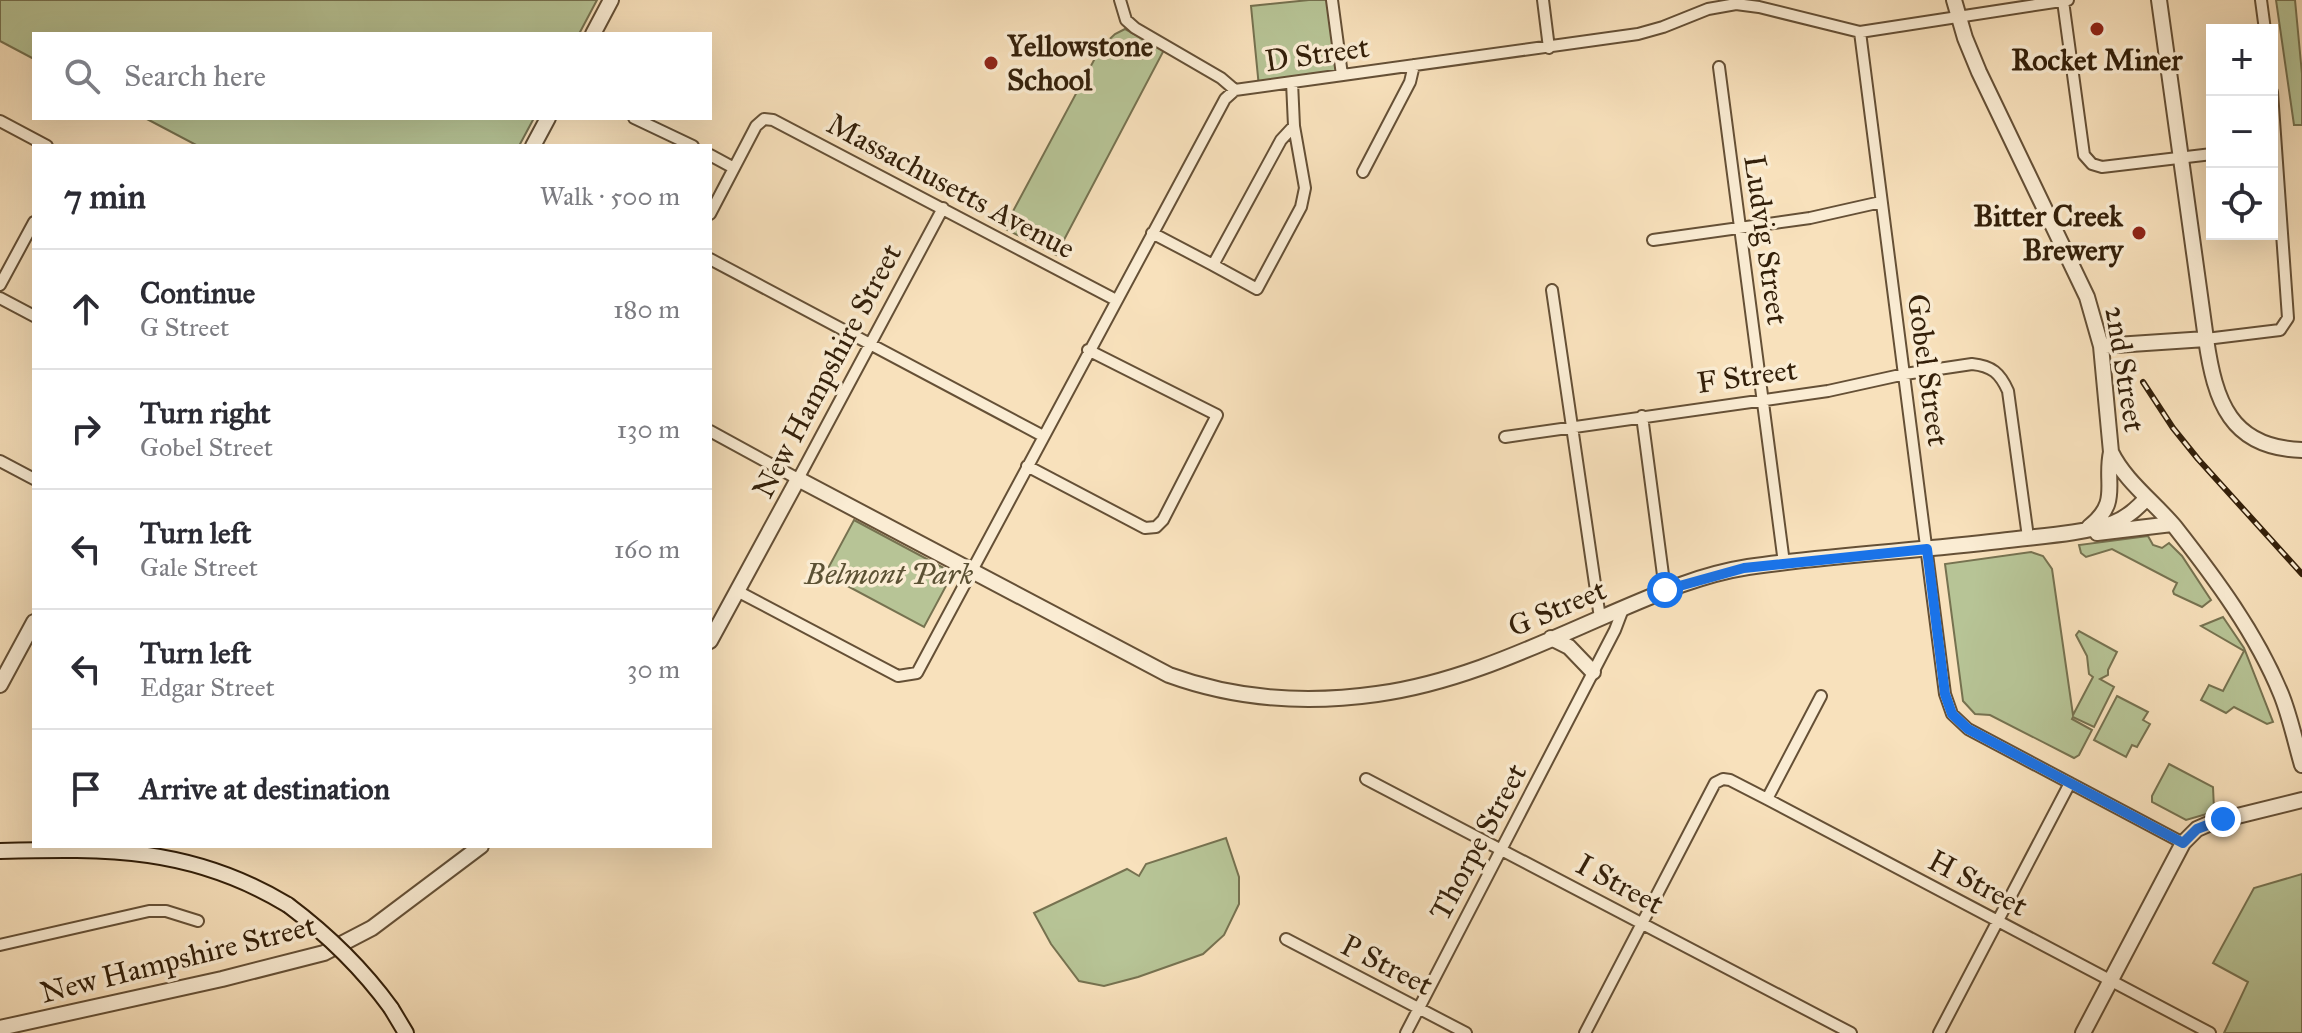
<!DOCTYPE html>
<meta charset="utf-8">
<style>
:root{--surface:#fff;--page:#f7f7f7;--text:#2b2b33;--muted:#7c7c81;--line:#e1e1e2}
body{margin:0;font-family:"IM FELL Great Primer",serif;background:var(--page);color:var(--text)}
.controls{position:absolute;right:24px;top:24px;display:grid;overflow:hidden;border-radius:0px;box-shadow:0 8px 32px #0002}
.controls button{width:72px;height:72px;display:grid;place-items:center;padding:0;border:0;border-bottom:2px solid var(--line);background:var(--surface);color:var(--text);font:40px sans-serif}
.stop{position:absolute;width:24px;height:24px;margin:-18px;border:6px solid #1a73e8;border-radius:50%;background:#fff}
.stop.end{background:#1a73e8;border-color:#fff;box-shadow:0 2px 8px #0008}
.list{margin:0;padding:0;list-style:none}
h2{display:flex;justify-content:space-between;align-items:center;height:104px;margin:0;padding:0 32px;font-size:34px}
h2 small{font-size:26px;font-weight:400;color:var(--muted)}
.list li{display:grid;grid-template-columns:52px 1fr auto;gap:24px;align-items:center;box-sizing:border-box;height:120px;padding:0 32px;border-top:2px solid var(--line)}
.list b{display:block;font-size:30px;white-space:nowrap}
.list p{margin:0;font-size:26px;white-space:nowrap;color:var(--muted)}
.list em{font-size:26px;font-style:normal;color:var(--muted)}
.icon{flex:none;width:44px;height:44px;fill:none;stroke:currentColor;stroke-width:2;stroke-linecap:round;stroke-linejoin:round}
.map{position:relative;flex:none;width:2302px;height:1033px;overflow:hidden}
.search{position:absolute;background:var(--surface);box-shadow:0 8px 32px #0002;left:32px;top:32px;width:680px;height:88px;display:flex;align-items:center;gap:20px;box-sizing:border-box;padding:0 28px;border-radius:0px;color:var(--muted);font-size:30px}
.panel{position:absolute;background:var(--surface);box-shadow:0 8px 32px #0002;left:32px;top:144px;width:680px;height:704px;border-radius:0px}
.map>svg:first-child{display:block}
.green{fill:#b7c496;stroke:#767250;stroke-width:2}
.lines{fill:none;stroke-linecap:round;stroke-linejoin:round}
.minor-casing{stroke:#655036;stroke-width:14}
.tertiary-casing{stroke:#655036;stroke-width:18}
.secondary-casing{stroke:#34200a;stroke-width:18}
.minor{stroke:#faecd3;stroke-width:10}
.tertiary{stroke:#faecd3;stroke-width:14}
.secondary{stroke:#faecd3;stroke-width:14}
.rail-casing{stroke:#34200a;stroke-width:6}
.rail{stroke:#faecd3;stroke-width:3;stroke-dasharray:9;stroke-linecap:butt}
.secondary-bridge-casing{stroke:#34200a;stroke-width:18;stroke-linecap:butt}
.secondary-bridge{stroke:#faecd3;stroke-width:14}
.route{stroke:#1a73e8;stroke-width:10}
.poi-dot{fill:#8f2418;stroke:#faecd3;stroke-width:3}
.labels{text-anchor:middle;stroke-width:7;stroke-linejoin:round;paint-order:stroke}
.poi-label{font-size:30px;font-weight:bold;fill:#34200a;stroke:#faecd3;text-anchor:start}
.street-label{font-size:30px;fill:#34200a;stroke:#faecd3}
.park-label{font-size:30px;font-style:italic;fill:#5b5134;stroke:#faecd3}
</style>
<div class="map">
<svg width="2302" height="1033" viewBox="0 0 2302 1033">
<rect width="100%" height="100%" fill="#f8e1bc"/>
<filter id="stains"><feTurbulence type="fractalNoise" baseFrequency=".0025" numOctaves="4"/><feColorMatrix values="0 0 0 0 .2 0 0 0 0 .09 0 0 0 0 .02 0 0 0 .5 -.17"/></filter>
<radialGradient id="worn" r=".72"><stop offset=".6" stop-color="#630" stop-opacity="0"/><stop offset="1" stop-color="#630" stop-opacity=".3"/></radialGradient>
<path class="green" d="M 0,0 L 597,0 L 579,34 L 34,34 L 34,59 L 0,41 Z
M 1309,0 L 1332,0 L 1342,75 L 1259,87 L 1251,6 Z
M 2276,0 L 2295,0 L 2302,74 L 2302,125 L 2294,125 Z
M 1125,29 L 1164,50 L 1056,255 L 1004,228 L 1101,47 L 1115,34 Z
M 145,118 L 534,118 L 519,146 L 198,146 Z
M 854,520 L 953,573 L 924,627 L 825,574 Z
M 2148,536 L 2153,545 L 2162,548 L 2169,543 L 2182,556 L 2211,600 L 2202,607 L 2174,594 L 2173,591 L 2177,583 L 2112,549 L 2086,557 L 2081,553 L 2079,545 Z
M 2031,552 L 2043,556 L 2052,569 L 2073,715 L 2093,677 L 2089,674 L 2087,656 L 2076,635 L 2079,631 L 2117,652 L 2108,670 L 2108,675 L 2100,679 L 2114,687 L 2094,727 L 2073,717 L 2072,719 L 2092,730 L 2079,755 L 2074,758 L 1990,715 L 1975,714 L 1963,701 L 1945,564 Z
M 2223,617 L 2244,648 L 2273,722 L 2267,724 L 2234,707 L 2226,713 L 2201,700 L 2209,685 L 2223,691 L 2244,651 L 2201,626 Z
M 2117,696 L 2148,712 L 2143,720 L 2150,724 L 2137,747 L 2132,745 L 2126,757 L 2094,740 Z
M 2169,764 L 2213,787 L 2214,809 L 2210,813 L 2186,820 L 2152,802 L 2152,796 Z
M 1226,838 L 1239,877 L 1239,904 L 1224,935 L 1203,954 L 1138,977 L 1104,986 L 1079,981 L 1051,944 L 1034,913 L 1127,869 L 1139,876 L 1146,864 Z
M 2302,874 L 2302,1033 L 2224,1033 L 2248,982 L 2213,963 L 2254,888 Z"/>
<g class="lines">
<g class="minor-casing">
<path id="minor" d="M 1120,0 L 1126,20 L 1135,28 L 1221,78 L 1235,90
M 1332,0 L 1342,75
M 1543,0 L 1549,48
M 2261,0 L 2265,30
M 2063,1 L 2084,155 L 2092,164 L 2102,167 L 2212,154
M 1860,32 L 1945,694 L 1952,714 L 1968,729 L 2183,843
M 1719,67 L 1784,563
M 1292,82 L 1294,126
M 634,118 L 693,146
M 0,121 L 47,146
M 710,155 L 734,168
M 1363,172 L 1410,82 L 1414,65
M 710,214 L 756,126 L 764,119 L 773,120 L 1116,300
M 1152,233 L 1213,265 L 1281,140 L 1294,126 L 1305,188 L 1301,207 L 1257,289 L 1213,265
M 1653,240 L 1810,218 L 1881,202
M 710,259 L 1043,436
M 0,285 L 34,222
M 1552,290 L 1600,618
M 0,298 L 34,316
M 2206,339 L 2280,330 L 2288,318 L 2272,92
M 1642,416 L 1665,590
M 710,431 L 798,479 L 943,208
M 1505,437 L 1828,391 L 1905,374 L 1972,364 C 1992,366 2000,373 2008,391 L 2028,537
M 0,461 L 34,479
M 1027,466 L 1145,528 L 1156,527 L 1163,520 L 1217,415 L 1088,350
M 739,592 L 898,676 L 917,673 L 1225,99 L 1235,90 L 1638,34 L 1663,27 L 1708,9 L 1736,4 L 1759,7 L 1860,32 L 2068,0
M 1366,779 L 1851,1033
M 1767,799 L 1821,696
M 1286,939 L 1466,1033
M 0,945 L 149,911 L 166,911 L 198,921
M 1406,1033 L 1615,630 L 1623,609
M 1585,1033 L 1715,783 L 1723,779 L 1730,780 L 1767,799 L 2210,1033
M 1939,1033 L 2070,783"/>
</g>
<g class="tertiary-casing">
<path id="tertiary" d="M 1954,0 L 1965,38 L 1979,72 L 2087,297 L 2101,346 L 2111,452 C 2125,481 2154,502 2175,527 C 2215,578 2256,633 2281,694 C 2290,716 2295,741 2302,765
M 2159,0 L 2206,339 C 2215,401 2230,448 2302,450
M 593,34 L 611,0
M 533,146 L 548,118
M 2101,346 L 2206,339
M 2089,527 C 2121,502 2104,484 2111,452
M 2097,533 L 2172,524
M 1551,638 L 1569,647 L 1593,672
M 710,641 L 798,479 L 1169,675 C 1235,699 1307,704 1377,694 C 1458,683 1531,648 1605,616 C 1652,596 1697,575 1748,567 C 1831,555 1916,551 2000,541 C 2037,536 2078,535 2113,523 C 2127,518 2137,508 2147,498
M 0,685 L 34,622
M 0,1028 L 222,979 L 324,953 L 372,928 L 481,846
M 2083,1033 L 2183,843 L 2197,829 L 2213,822 L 2302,800"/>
</g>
<g class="secondary-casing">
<path id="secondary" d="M 0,851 C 108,848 192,847 288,905
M 391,1008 L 406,1033"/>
</g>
<use href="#minor" class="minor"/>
<use href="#tertiary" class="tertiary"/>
<use href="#secondary" class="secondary"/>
<g class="rail-casing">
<path id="rail" d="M 2143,382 L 2173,428 L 2198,459 L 2302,574"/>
</g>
<use href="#rail" class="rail"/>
<g class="secondary-bridge-casing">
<path id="secondary-bridge" d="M 288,905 C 328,935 362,968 391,1008"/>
</g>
<use href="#secondary-bridge" class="secondary-bridge"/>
</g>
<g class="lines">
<path class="route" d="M 1665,590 L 1744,568 L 1927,549 L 1945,694 L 1952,714 L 1968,729 L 2183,843 L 2197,829 L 2223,819"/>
</g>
<g class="poi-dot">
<circle cx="2097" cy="29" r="8"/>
<circle cx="991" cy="63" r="8"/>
<circle cx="2139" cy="233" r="8"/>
</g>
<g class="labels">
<g class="poi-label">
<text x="1007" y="56">Yellowstone<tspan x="1007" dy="34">School</tspan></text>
<text x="2097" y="70" text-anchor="middle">Rocket Miner</text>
<text x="2123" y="226" text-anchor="end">Bitter Creek<tspan x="2123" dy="34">Brewery</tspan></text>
</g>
<g class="street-label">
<text transform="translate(1317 54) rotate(-8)" y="10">D Street</text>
<text transform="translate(951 186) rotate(28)" y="10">Massachusetts Avenue</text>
<text transform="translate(1766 240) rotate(82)" y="10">Ludvig Street</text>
<text transform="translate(2125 369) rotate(81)" y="10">2nd Street</text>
<text transform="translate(1928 370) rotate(82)" y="10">Gobel Street</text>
<text transform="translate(827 371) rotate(-62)" y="10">New Hampshire Street</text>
<text transform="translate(1747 376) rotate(-8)" y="10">F Street</text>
<text transform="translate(1557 608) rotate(-23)" y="10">G Street</text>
<text transform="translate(1478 842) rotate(-62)" y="10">Thorpe Street</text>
<text transform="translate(1978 883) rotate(28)" y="10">H Street</text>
<text transform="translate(1620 884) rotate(28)" y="10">I Street</text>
<text transform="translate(178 959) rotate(-14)" y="10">New Hampshire Street</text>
<text transform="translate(1387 965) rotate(27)" y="10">P Street</text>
</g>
<g class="park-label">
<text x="889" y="584">Belmont Park</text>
</g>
</g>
<rect width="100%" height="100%" filter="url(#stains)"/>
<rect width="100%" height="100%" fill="url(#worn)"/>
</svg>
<div class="controls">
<button>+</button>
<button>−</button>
<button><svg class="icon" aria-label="locate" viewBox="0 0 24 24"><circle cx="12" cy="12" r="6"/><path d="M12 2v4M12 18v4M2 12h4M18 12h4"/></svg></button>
</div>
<div class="stop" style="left:1665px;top:590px"></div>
<div class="stop end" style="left:2223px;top:819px"></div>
<div class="search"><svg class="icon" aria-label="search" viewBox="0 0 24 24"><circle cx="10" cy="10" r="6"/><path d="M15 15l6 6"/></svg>Search here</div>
<section class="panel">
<h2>7 min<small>Walk · 500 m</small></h2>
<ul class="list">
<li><svg class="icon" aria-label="ahead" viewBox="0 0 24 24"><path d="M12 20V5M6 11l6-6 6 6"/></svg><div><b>Continue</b><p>G Street</p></div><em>180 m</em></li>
<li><svg class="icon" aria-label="right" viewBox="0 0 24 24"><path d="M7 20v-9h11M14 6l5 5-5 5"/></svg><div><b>Turn right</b><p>Gobel Street</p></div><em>130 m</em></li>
<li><svg class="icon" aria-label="left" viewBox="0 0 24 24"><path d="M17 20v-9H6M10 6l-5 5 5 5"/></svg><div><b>Turn left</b><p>Gale Street</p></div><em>160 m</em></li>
<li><svg class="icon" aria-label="left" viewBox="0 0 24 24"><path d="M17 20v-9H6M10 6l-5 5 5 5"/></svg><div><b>Turn left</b><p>Edgar Street</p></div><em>30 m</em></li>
<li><svg class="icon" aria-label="arrive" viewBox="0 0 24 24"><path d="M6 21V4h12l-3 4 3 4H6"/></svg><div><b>Arrive at destination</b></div></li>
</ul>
</section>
</div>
